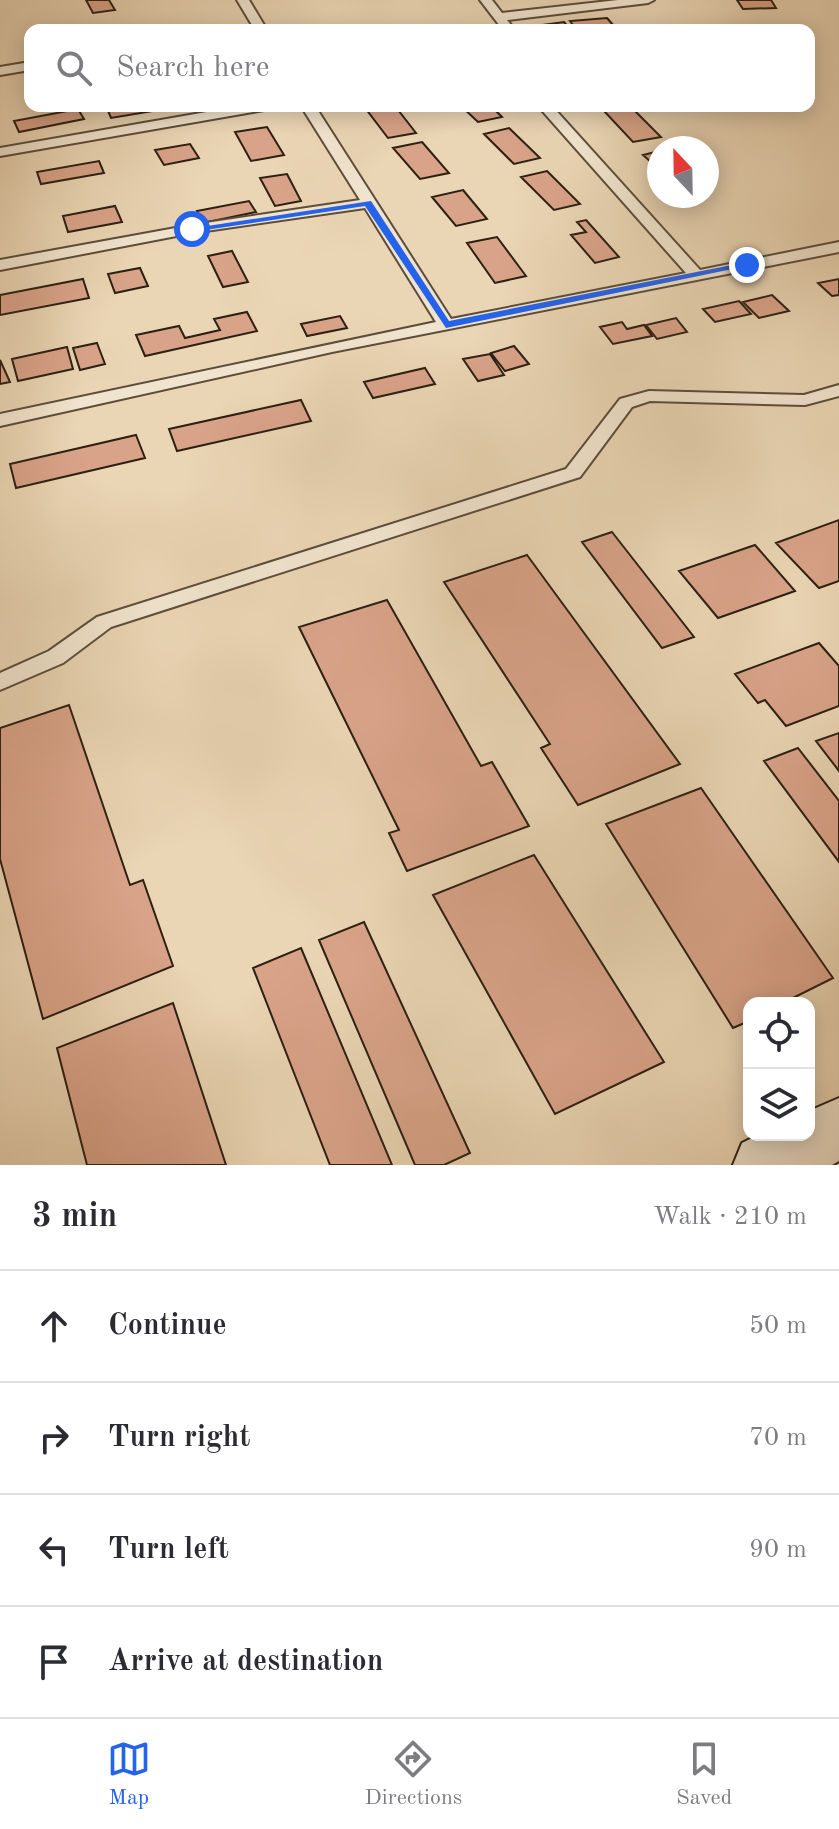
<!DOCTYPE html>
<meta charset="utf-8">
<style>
:root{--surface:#fff;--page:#f7f7f7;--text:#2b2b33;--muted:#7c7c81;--line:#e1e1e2;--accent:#2563eb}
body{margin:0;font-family:"Old Standard TT",serif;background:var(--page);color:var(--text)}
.controls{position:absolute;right:24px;bottom:24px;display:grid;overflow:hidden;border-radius:16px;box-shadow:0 4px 20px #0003}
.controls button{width:72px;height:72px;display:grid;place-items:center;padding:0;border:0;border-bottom:2px solid var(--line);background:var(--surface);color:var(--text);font:40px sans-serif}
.compass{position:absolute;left:647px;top:136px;width:72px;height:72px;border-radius:50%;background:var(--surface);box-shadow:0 4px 20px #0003;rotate:338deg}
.stop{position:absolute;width:24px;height:24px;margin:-18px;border:6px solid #2563eb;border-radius:50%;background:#fff}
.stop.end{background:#2563eb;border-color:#fff;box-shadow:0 2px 8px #0008}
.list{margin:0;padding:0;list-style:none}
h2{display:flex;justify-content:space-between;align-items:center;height:104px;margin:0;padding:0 32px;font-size:34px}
h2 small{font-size:26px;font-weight:400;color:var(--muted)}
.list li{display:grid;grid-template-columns:52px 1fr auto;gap:24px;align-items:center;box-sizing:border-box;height:112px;padding:0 32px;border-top:2px solid var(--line)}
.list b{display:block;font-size:30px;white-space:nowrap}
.list em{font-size:26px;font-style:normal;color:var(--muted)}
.icon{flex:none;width:44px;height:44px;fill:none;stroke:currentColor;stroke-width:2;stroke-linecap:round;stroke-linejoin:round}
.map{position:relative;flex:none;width:839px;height:1165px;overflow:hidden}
.search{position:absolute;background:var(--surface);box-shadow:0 4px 20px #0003;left:24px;right:24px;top:24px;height:88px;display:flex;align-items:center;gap:20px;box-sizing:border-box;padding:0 28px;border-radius:16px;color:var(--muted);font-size:30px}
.sheet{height:552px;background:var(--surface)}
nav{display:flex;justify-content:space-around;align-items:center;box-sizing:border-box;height:112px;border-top:2px solid var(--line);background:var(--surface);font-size:22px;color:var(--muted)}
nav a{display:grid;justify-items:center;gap:4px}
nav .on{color:var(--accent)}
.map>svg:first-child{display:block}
.building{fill:#d9a389;stroke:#2c2011;stroke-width:2}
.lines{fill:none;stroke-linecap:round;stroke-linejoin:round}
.service-casing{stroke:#5c4d3a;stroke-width:4}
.secondary-casing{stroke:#2c2011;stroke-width:4}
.service{fill:#f1e4ce;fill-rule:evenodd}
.secondary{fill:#f1e4ce;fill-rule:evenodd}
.route{fill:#2563eb}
</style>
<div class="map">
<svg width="839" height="1165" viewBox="0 0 839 1165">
<rect width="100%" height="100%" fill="#ead5b4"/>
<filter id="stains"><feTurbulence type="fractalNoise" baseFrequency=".0025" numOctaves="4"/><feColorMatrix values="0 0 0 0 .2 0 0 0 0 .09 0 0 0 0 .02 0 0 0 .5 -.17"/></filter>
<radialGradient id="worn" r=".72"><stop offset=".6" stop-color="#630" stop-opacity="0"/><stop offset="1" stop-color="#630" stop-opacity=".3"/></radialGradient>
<path class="building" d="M 86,0 L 109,0 L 115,10 L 93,13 Z
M 737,0 L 771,0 L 776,8 L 743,9 Z
M 607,18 L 614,26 L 576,29 L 570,21 Z
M 564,22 L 570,29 L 539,30 L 535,26 Z
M 106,106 L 170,106 L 171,108 L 111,118 Z
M 395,106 L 416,133 L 388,138 L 366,109 Z
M 461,106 L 491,106 L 502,117 L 478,122 Z
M 631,107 L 661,137 L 633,142 L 604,111 Z
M 78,109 L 84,119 L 19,132 L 14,121 Z
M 267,127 L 284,155 L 251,161 L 235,132 Z
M 509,128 L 540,158 L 514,164 L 484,134 Z
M 422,142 L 449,173 L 420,179 L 393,148 Z
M 190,144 L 199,158 L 164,165 L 155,150 Z
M 659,151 L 659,169 L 643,155 Z
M 99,161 L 104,173 L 41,184 L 37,172 Z
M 547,171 L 580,204 L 554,210 L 521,177 Z
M 287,174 L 301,201 L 275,206 L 260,178 Z
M 463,190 L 487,219 L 456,226 L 432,197 Z
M 249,201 L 256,212 L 203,223 L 197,211 Z
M 115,206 L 122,222 L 68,232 L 63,216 Z
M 586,220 L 619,257 L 595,263 L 571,235 L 586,232 L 577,222 Z
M 497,237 L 526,276 L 495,283 L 467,243 Z
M 232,251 L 248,282 L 223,287 L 208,256 Z
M 140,268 L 148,286 L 115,293 L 108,274 Z
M 83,279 L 89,298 L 0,315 L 0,295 Z
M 839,279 L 839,295 L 832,296 L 818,283 Z
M 772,295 L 789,311 L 759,318 L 743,302 Z
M 739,301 L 751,314 L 715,322 L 703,309 Z
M 247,312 L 257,331 L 145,356 L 136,335 L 179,326 L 185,338 L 220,330 L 214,319 Z
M 340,316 L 347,328 L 307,336 L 301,324 Z
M 676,318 L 687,332 L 657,339 L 646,325 Z
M 622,322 L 627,329 L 644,325 L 652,336 L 613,344 L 600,327 Z
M 97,343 L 105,364 L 80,370 L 73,348 Z
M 514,346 L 529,364 L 505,371 L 491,353 Z
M 67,347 L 73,369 L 18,381 L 12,359 Z
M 490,354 L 504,375 L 478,381 L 463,359 Z
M 0,360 L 10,382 L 0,384 Z
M 425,368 L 435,384 L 373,398 L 364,382 Z
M 301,400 L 311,421 L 177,451 L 169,429 Z
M 136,435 L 145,458 L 16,488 L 10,464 Z
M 839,520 L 839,581 L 819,588 L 776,543 Z
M 612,532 L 694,637 L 662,648 L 582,542 Z
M 755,545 L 795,591 L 718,618 L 679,571 Z
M 527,555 L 680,764 L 578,805 L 541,748 L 550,744 L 444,582 Z
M 387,600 L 481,766 L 492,762 L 529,826 L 407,871 L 389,833 L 399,830 L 299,627 Z
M 819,643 L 839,666 L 839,706 L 786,726 L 765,700 L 758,703 L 735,674 Z
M 69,705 L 130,885 L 143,880 L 173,966 L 43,1019 L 0,859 L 0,728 Z
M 839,733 L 839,771 L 816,741 Z
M 798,748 L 839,801 L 839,862 L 764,761 Z
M 701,788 L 833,978 L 783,1003 L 749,1003 L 749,1021 L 733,1028 L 606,824 Z
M 534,855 L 664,1062 L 555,1114 L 433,895 Z
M 364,922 L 470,1153 L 444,1165 L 415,1165 L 319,940 Z
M 301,948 L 392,1165 L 330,1165 L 253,968 Z
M 173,1003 L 226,1165 L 87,1165 L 57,1048 Z"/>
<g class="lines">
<g class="service-casing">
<path id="service" d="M 237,0 L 249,0 L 267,30 L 255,30 Z
M 480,0 L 492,0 L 502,13 L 618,0 L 654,0 L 648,3 L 507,20 L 515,30 L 503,30 Z
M 30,62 L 30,70 L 0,75 L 0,67 Z
M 241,106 L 271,106 L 264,110 L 0,156 L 0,148 Z
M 301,106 L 315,106 L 451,319 L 686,273 L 538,106 L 552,106 L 700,270 L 839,242 L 839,252 L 332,352 L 0,426 L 0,414 L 436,322 L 365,208 L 192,233 L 0,270 L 0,260 L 192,225 L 360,200 Z
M 839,385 L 839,396 L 805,405 L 650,401 L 632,407 L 580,477 L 111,627 L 63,663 L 0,690 L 0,673 L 49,651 L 97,617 L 566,469 L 620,399 L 649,391 L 804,395 Z"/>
</g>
<g class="secondary-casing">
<path id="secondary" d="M 839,1098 L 839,1161 L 832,1165 L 733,1165 L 742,1143 L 758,1135 L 809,1135 L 809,1111 Z"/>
</g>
<use href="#service" class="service"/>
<use href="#secondary" class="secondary"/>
</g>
<path class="route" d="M 371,201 L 449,321 L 747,262 L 752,265 L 446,328 L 365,206 L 192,232 L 188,229 Z"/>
<rect width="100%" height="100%" filter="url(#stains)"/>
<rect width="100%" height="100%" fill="url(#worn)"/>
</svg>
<div class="controls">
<button><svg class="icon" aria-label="locate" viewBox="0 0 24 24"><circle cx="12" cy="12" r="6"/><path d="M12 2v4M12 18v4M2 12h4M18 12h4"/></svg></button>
<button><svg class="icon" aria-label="layers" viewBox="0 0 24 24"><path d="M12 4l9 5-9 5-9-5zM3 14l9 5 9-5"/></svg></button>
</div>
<svg class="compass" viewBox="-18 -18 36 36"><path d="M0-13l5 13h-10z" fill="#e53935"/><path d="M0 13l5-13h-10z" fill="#7c7c81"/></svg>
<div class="stop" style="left:192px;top:229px"></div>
<div class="stop end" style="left:747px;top:265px"></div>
<div class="search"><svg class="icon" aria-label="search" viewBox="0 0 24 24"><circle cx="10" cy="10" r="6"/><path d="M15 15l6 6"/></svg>Search here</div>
</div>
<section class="sheet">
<h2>3 min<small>Walk · 210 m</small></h2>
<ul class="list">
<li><svg class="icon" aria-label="ahead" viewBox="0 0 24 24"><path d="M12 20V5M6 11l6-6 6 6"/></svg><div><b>Continue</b></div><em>50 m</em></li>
<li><svg class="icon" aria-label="right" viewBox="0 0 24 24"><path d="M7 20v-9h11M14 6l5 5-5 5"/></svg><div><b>Turn right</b></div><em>70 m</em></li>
<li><svg class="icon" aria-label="left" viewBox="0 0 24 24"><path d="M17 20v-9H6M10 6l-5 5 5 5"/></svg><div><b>Turn left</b></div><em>90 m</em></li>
<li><svg class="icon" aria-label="arrive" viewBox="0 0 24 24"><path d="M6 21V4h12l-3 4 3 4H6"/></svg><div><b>Arrive at destination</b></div></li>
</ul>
</section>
<nav>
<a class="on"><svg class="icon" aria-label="map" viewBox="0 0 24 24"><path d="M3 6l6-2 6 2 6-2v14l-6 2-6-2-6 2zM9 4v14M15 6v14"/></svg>Map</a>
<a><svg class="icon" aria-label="directions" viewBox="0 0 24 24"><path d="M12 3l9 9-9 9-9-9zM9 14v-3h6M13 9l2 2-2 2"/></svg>Directions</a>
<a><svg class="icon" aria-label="saved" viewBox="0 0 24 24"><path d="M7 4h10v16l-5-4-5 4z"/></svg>Saved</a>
</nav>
